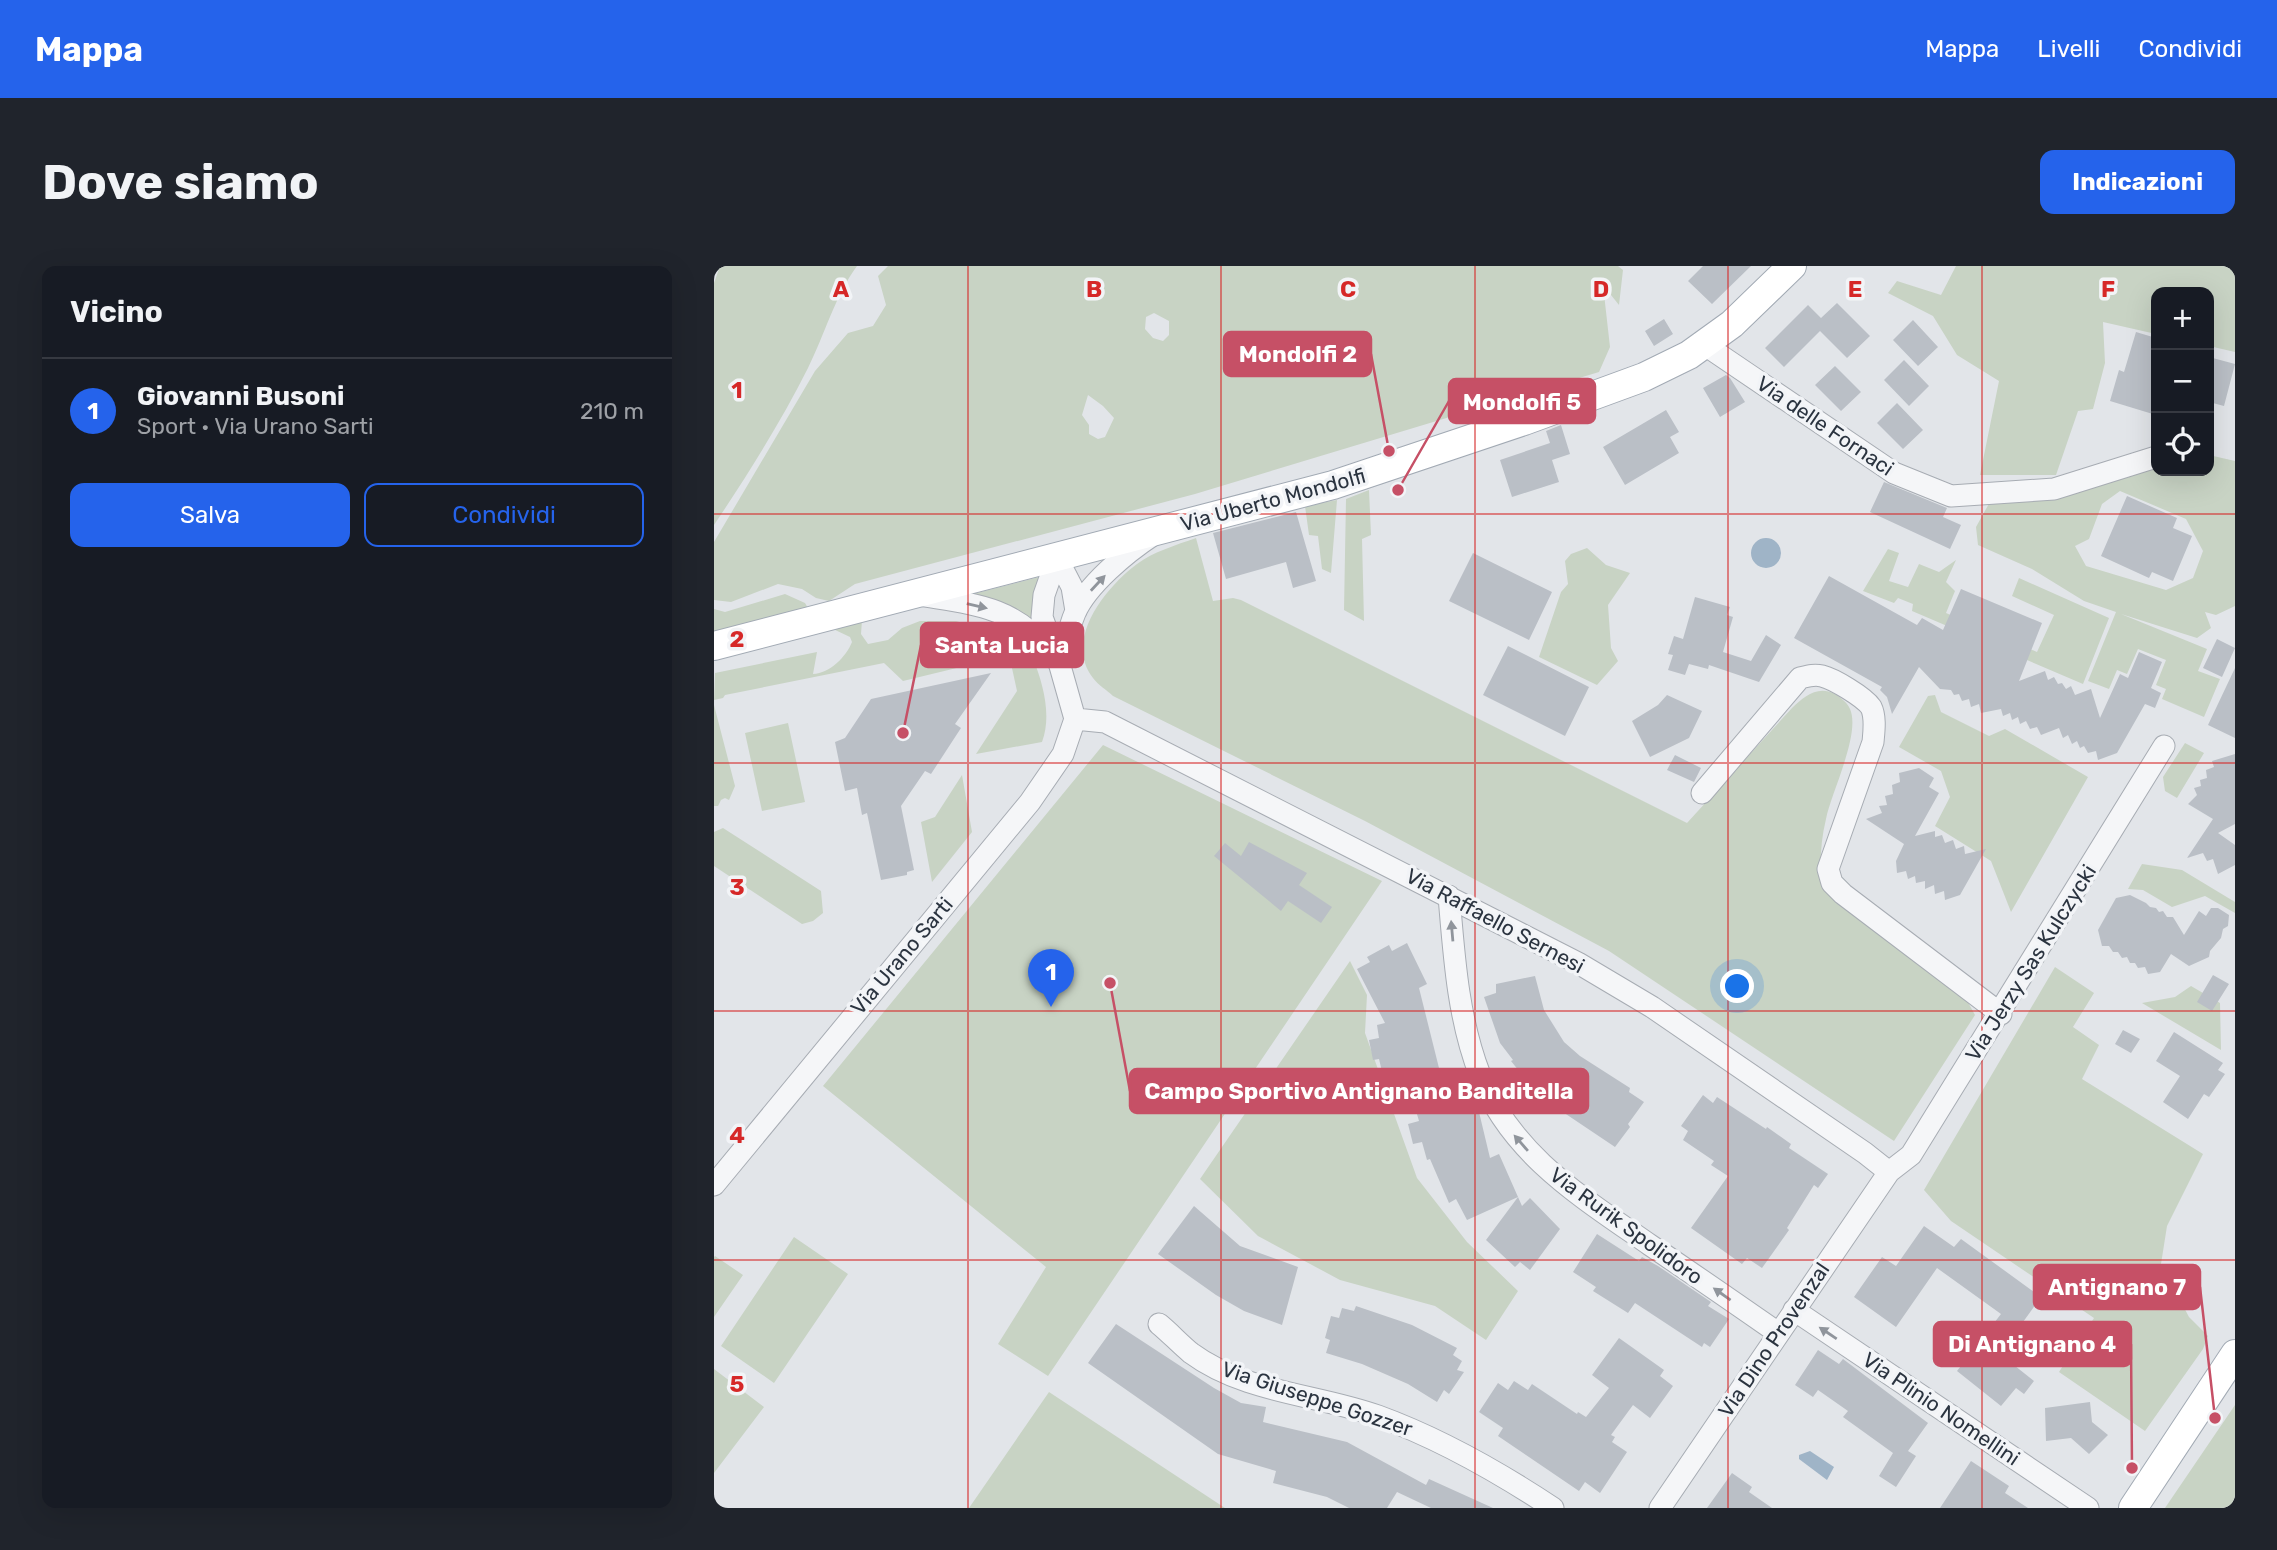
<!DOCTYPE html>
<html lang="it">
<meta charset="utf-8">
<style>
:root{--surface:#171b24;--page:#20242c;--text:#f1f3f6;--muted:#9ea1a6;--line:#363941;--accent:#2563eb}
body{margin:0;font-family:Rubik,sans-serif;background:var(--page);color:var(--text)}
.controls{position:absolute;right:21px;top:21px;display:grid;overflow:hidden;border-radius:14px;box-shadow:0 7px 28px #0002}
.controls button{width:63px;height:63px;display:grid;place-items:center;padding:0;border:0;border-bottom:2px solid var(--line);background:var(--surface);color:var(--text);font:35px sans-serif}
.you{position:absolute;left:1024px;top:721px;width:24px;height:24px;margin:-18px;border:5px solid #fff;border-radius:50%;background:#1a73e8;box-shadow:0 0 0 10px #1a73e833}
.badge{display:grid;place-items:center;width:46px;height:46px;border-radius:50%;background:var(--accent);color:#fff;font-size:23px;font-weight:700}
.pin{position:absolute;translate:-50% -58px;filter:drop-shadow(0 2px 4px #0008)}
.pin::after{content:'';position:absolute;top:37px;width:24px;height:21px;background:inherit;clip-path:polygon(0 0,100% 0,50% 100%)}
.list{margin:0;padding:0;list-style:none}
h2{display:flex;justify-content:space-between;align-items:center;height:91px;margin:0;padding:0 28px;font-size:30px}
h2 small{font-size:23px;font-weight:400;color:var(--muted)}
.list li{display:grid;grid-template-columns:46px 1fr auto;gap:21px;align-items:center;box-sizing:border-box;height:105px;padding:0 28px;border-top:2px solid var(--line)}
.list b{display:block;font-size:26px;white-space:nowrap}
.list p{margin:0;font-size:23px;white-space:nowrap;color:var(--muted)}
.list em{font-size:23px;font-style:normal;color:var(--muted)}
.actions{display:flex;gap:14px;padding:21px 28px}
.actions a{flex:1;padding:16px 0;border:2px solid var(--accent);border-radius:14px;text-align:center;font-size:24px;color:var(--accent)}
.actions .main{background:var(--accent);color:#fff}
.icon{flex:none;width:38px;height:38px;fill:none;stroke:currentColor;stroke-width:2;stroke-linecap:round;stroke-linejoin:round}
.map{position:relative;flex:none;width:1521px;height:1242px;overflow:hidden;border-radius:14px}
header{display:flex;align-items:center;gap:42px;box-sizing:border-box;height:98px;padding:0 35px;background:var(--accent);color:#fff}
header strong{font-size:33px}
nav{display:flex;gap:38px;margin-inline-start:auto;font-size:24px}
.intro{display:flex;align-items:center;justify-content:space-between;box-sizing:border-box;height:168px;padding:0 42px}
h1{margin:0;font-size:49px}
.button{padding:18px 32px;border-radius:14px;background:var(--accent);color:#fff;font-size:24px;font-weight:700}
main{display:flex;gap:42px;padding:0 42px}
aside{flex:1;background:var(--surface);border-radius:14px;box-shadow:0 7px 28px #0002}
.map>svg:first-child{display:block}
.green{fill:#c8d3c4;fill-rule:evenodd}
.water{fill:#9fb4c7}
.building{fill:#babfc6}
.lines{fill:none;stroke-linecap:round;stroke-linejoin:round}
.minor-casing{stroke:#a7acb3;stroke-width:23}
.major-casing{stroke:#a2aab4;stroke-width:30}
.minor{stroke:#f5f6f8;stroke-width:21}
.major{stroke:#fff;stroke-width:28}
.oneway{fill:#90959c}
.grid{fill:none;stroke:#d62828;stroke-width:2;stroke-opacity:0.55}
.labels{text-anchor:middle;stroke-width:7;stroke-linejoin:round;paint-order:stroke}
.street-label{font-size:21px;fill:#2b3440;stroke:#f2f4f7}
.grid-label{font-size:23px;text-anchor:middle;font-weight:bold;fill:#d62828;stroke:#f2f4f7;stroke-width:7;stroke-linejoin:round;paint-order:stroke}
.leader{fill:none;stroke:#c65066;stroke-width:2.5}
.callout-dot{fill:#c65066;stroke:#f2f4f7;stroke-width:2.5}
.callout{fill:#c65066;stroke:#c65066;stroke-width:2.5}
.callout-label{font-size:23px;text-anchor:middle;font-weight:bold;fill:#fff}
</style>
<header>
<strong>Mappa</strong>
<nav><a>Mappa</a><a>Livelli</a><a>Condividi</a></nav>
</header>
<div class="intro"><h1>Dove siamo</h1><a class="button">Indicazioni</a></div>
<main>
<aside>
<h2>Vicino<small></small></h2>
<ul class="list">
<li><span class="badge">1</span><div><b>Giovanni Busoni</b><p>Sport · Via Urano Sarti</p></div><em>210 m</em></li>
</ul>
<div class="actions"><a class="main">Salva</a><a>Condividi</a></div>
</aside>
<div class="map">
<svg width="1521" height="1242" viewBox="0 0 1521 1242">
<rect width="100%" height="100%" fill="#e2e5e9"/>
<path class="green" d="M 6,0 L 143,0 C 121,30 111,68 94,102 C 68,154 33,210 0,259 L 0,17 Z
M 174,0 L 904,0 L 909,4 L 905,39 L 889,19 L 896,81 L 885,106 L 481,228 L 141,318 L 115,335 L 102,332 L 88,323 L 64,318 L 17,336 L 0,334 L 0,276 L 101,105 L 134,67 L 159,60 L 172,39 L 164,10 ZM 440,47 L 455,55 L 455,69 L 449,75 L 439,72 L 431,63 L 432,51 ZM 374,129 L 389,140 L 400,152 L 391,171 L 384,173 L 375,168 L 375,159 L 368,149 Z
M 1242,0 L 1515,0 L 1521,6 L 1521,86 L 1495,80 L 1495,26 L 1442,26 L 1442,68 L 1389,56 L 1391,97 L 1379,143 L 1364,145 L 1342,209 L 1266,209 L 1285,115 L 1243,89 L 1219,50 L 1174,27 L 1183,15 L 1227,29 Z
M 1495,189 L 1521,195 L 1521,340 L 1502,349 L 1491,346 L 1497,362 L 1483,372 L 1407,348 L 1493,383 L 1484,405 L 1506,413 L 1490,451 L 1448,433 L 1452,423 L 1442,419 L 1452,394 L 1424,383 L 1413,408 L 1403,404 L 1395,423 L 1374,415 L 1402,346 L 1370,335 L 1318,303 L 1264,279 L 1262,261 L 1277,234 L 1442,201 L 1442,205 L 1495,205 ZM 1406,225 L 1472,253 L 1489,285 L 1479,312 L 1452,324 L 1372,300 L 1361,280 L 1375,273 L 1388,238 Z
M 655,224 L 657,269 L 648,273 L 650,355 L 630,344 L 632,233 Z
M 623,234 L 617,307 L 608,303 L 604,270 L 595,269 L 591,240 Z
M 482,272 L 499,335 L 519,332 L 527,334 L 973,557 L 1078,442 C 1090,431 1103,419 1121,428 C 1127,432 1133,436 1136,443 C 1147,468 1117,527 1112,553 C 1107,573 1106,593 1107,613 L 1251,731 L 1261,749 L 1180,875 L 895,685 L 651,555 L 399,430 C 393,424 384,419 379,412 C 349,374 392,321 423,298 C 439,286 462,279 482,272 Z
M 873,282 L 892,299 L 916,307 L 894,339 L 897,382 L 904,395 L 883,419 L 825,391 L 847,326 L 854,318 L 851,295 L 857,288 Z
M 1174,283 L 1185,287 L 1175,315 L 1194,321 L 1205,298 L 1225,306 L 1242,294 L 1232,316 L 1241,325 L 1232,347 L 1323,386 L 1340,349 L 1298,330 L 1305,312 L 1395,352 L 1369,418 L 1198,345 L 1199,338 L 1184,332 L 1180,337 L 1149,325 Z
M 325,311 L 319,331 L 320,358 L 251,330 Z
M 71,328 L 91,337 L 95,344 L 0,369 L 0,343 L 11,346 Z
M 148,354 L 147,368 L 154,378 L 174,374 L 188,362 L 206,355 L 242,355 L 271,363 L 295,375 L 308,389 L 319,392 C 329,418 338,449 328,476 L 262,488 L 303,425 L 296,393 L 276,396 L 273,389 L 255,399 L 189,415 L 170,397 L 11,429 L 9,432 L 0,434 L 1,407 L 103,386 L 99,408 C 116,407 132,391 138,376 L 136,371 L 117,362 Z
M 1221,429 L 1227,446 L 1275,470 L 1291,463 L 1374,511 L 1297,646 L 1277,595 L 1221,560 L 1236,531 L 1227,505 L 1185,481 L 1214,430 Z
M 0,439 L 21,520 L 15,534 L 11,532 L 7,534 L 4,540 L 0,540 Z
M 74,457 L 91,536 L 48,545 L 31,467 Z
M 1471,477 L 1490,487 L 1463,532 L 1451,525 L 1449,511 Z
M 389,479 L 668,615 L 334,1110 L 284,1078 L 332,1001 L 109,820 Z
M 248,509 L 258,566 L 218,616 L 207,556 L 221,551 Z
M 9,562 L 107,625 L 109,647 L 99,655 L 88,658 L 0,600 L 0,566 Z
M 1428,598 L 1468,604 L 1521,636 L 1521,647 L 1491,630 L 1458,641 L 1429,624 L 1414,623 Z
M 636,695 L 653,729 L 651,767 L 703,912 L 753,976 L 804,1025 L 772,1074 L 721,1040 L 626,1014 L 544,970 L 486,913 Z
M 1341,701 L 1380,727 L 1359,761 L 1385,779 L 1368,813 L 1489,888 L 1453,960 L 1447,998 L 1475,1051 L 1494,1070 L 1489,1083 L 1431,1165 L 1345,1106 L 1380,1052 L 1237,955 L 1210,924 Z
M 1477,720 L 1506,737 L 1507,784 L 1428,737 L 1461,731 Z
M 80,971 L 134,1008 L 60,1117 L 7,1080 Z
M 1,990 L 29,1009 L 0,1051 L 0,991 Z
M 0,1103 L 50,1141 L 0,1207 Z
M 335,1126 L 511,1242 L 255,1242 Z
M 1521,1139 L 1521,1242 L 1451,1242 Z"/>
<path class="water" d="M1037 287a15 15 0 1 1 30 0a15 15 0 1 1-30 0Z
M 1096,1185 L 1120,1201 L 1113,1214 L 1085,1193 L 1085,1189 Z"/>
<path class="building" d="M 989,0 L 1037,0 L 998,38 L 974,15 Z
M 1123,37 L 1156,70 L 1133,92 L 1106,65 L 1070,101 L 1051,82 L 1094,39 L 1107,52 Z
M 950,53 L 959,68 L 940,80 L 931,65 Z
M 1199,54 L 1224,81 L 1204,100 L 1179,74 Z
M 1422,66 L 1442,72 L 1442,149 L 1396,135 L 1405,104 L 1410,106 Z
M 1495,91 L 1521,98 L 1510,140 L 1495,136 Z
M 1190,94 L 1215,120 L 1195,140 L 1170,114 Z
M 1121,100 L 1147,126 L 1127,145 L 1101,119 Z
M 1012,109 L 1016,112 L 1031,136 L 1006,151 L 989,122 Z
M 1183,137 L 1209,164 L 1189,183 L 1163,157 Z
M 952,144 L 965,166 L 956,171 L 965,187 L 911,219 L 889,181 Z
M 847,159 L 856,188 L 838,194 L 845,216 L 798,231 L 786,194 L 836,177 L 832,165 Z
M 1170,216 L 1233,242 L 1229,251 L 1247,259 L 1236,283 L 1156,246 Z
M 1413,230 L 1463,252 L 1459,262 L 1478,270 L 1459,315 L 1438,306 L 1435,312 L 1387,290 Z
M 582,246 L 602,315 L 579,322 L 572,296 L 512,313 L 499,267 Z
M 759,287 L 838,326 L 815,374 L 735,335 Z
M 1115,310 L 1203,359 L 1208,352 L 1229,364 L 1247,323 L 1328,357 L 1305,415 L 1331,405 L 1334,414 L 1340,411 L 1344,418 L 1348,417 L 1352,423 L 1357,420 L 1361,429 L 1377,423 L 1386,452 L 1406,408 L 1414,412 L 1425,386 L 1448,396 L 1437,422 L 1447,427 L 1441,442 L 1431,438 L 1403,487 L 1384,494 L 1382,485 L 1374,487 L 1370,480 L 1366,482 L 1363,475 L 1358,478 L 1354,469 L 1349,472 L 1345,462 L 1327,469 L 1323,461 L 1316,463 L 1312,455 L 1306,458 L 1304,451 L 1298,454 L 1296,447 L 1289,450 L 1287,443 L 1267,447 L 1265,438 L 1257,441 L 1255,433 L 1248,435 L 1245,428 L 1240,429 L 1237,424 L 1226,423 L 1205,401 L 1178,448 L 1173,431 L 1166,424 L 1168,421 L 1080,372 Z
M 981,331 L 1016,341 L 1013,349 L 1019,351 L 1009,386 L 1037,395 L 1052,369 L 1067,379 L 1045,416 L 995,399 L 994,403 L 975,398 L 971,409 L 954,404 L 959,389 L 954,388 L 960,370 L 969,373 Z
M 1503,373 L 1521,382 L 1508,411 L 1489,402 Z
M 794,380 L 875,421 L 851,470 L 769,429 Z
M 1521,402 L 1521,472 L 1494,459 Z
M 277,407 L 241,458 L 247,462 L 217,508 L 211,505 L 187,540 L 200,604 L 193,606 L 193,609 L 167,614 L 153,547 L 148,549 L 143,522 L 131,525 L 121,476 L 131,472 L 157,433 Z
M 953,429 L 988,445 L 975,472 L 936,491 L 918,455 L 944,439 Z
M 1521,488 L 1521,558 L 1504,567 L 1521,579 L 1521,599 L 1504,608 L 1499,593 L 1493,595 L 1489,587 L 1473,592 L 1499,553 L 1474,538 L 1483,529 L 1480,522 L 1487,520 L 1486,514 L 1493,512 L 1492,504 L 1500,501 L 1498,495 Z
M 961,489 L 987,502 L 980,516 L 953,504 Z
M 1205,502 L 1220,512 L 1215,521 L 1225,527 L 1201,570 L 1221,565 L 1221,571 L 1228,569 L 1231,577 L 1239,574 L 1242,583 L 1250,580 L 1251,588 L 1272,583 L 1246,629 L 1231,634 L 1230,625 L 1221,628 L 1220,619 L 1211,623 L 1211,615 L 1202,617 L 1201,610 L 1194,613 L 1192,605 L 1183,607 L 1182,595 L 1190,578 L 1152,553 L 1168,547 L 1165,540 L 1173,539 L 1171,530 L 1179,528 L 1178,519 L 1186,516 L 1185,507 Z
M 535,576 L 593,607 L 585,619 L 618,641 L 607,657 L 574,635 L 567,645 L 500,590 L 511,577 L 527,590 Z
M 1416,629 L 1432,637 L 1436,641 L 1442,642 L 1445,646 L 1449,645 L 1453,651 L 1459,651 L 1470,669 L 1485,645 L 1492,650 L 1497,642 L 1504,642 L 1515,649 L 1514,660 L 1509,663 L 1507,672 L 1496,685 L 1495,691 L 1475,700 L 1457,688 L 1446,706 L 1434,708 L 1431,701 L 1424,702 L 1421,697 L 1416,697 L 1413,691 L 1408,692 L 1404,686 L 1399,686 L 1395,680 L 1388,680 L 1384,664 L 1402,632 Z
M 693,677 L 713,718 L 705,722 L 732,830 L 753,825 L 759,848 L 765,846 L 776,892 L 785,888 L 804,931 L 753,954 L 742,933 L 735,937 L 716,893 L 713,894 L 708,876 L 699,878 L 694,858 L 705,855 L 695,821 L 678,825 L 677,817 L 671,818 L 665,793 L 659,794 L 655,774 L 665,772 L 663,759 L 671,757 L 643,703 L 656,696 L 653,691 L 675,679 L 678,685 Z
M 1499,709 L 1515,718 L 1498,745 L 1483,736 Z
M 821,710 L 830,744 L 850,776 L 866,790 L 916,822 L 915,826 L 930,836 L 914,858 L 916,861 L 901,881 L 831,834 L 805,805 L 797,795 L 799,794 L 786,777 L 770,731 L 782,727 L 782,718 Z
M 1409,764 L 1426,773 L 1417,787 L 1401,778 Z
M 1460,766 L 1509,797 L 1504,804 L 1511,808 L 1495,831 L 1490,828 L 1474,853 L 1449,836 L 1466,810 L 1442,795 Z
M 989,829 L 999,837 L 1003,831 L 1052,863 L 1053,861 L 1077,878 L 1075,882 L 1114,908 L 1104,922 L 1100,919 L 1073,962 L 1075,964 L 1048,1002 L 1033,992 L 1028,998 L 977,962 L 1014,910 L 997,899 L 1000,895 L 969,874 L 974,865 L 967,860 Z
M 804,931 L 808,940 L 816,932 L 846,963 L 816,1004 L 806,996 L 801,1001 L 772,974 Z
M 480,940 L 526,980 L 584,1001 L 568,1059 L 530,1045 L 502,1029 L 444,988 Z
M 1210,960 L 1240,981 L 1247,973 L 1327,1031 L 1286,1088 L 1320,1115 L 1310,1128 L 1302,1122 L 1287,1140 L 1243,1105 L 1287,1048 L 1223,1002 L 1182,1061 L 1140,1031 L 1168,991 L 1182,1000 Z
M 883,968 L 925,995 L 928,991 L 944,1000 L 997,1036 L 994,1040 L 1015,1053 L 996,1081 L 990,1077 L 988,1081 L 921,1037 L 914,1047 L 879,1025 L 882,1021 L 859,1006 Z
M 642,1040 L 698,1059 L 743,1082 L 739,1089 L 748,1095 L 743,1104 L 750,1106 L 735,1128 L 730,1124 L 723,1136 L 694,1118 L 648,1098 L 612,1087 L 616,1074 L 611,1072 L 617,1050 L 625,1052 L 628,1042 L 640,1045 Z
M 402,1058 L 500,1122 L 527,1137 L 552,1141 L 549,1156 L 633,1176 L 712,1219 L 715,1213 L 779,1242 L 717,1242 L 683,1226 L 673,1242 L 635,1242 L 613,1231 L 559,1217 L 562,1205 L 504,1188 L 374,1097 Z
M 905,1072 L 950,1104 L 946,1110 L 959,1120 L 936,1152 L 919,1139 L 897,1169 L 901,1171 L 898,1176 L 913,1186 L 886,1227 L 871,1216 L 865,1225 L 812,1189 L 784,1170 L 789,1162 L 765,1146 L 784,1117 L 794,1124 L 800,1115 L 814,1124 L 818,1118 L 863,1148 L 864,1146 L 872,1151 L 895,1122 L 878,1109 Z
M 1104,1084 L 1125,1098 L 1129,1093 L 1214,1157 L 1194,1185 L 1202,1190 L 1182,1221 L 1165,1210 L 1179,1187 L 1129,1151 L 1134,1145 L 1104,1124 L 1099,1131 L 1081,1119 Z
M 1376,1136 L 1378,1156 L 1394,1169 L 1375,1188 L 1357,1172 L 1332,1175 L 1331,1142 Z
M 1257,1195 L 1295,1220 L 1291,1227 L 1314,1242 L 1226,1242 Z
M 1018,1207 L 1038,1221 L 1035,1226 L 1058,1242 L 993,1242 Z"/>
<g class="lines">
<g class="minor-casing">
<path id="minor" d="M 991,79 L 1180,207 L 1237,230 L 1340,223 L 1442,191
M 343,292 L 358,321 L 362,345
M 204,329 C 257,338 298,339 334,384
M 346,400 C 351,382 354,363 361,347 C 373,319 413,286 439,269
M 361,453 L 391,456 L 864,697 L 938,741 L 1151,887 L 1175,906
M 988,527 L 1086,412 C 1094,410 1100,408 1108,410 C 1120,413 1150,431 1157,441 C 1162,451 1160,465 1159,476 L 1114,603 L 1118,617 L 1129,628 L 1287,748
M 735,630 C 740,690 744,753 766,809 C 797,889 869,932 936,979 C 979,1008 1021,1037 1064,1067
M 0,919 L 316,536 L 349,488 L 361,453 L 346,400 L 328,351 L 330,329 L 343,292
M 1080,1044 L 1374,1242
M 445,1058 C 456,1067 466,1078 477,1087 C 531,1127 603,1128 664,1150 C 727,1173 783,1205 839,1242
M 946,1242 L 1175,906 L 1197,889 L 1450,480"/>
</g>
<g class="major-casing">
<path id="major" d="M 0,380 L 619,219 L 810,155 L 930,111 L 975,89 L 1018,58 L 1078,0
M 1419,1242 L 1521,1088"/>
</g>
<use href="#minor" class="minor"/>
<use href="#major" class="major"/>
</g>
<defs><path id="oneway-solid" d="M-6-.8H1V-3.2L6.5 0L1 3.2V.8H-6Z" transform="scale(1.75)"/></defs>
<g class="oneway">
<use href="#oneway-solid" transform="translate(384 317) rotate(-47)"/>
<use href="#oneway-solid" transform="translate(263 340) rotate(13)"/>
<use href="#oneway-solid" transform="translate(738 665) rotate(-95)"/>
<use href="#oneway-solid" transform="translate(807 877) rotate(-131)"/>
<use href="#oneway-solid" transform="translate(1008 1028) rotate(-145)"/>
<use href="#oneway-solid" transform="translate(1114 1067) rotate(-146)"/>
</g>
<path class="grid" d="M 254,0 L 254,1242M 507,0 L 507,1242M 761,0 L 761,1242M 1014,0 L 1014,1242M 1268,0 L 1268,1242M 0,248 L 1521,248M 0,497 L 1521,497M 0,745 L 1521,745M 0,994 L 1521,994"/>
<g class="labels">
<g class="street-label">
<text transform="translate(1111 160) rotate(34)" y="7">Via delle Fornaci</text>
<text transform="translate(559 234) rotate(-15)" y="7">Via Uberto Mondolfi</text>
<text transform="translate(781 655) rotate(28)" y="7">Via Raffaello Sernesi</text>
<text transform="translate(188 690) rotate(-50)" y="7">Via Urano Sarti</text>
<text transform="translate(1317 697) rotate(-58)" y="7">Via Jerzy Sas Kulczycki</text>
<text transform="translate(912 960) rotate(36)" y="7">Via Rurik Spolidoro</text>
<text transform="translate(1060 1074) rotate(-56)" y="7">Via Dino Provenzal</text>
<text transform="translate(603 1133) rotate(18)" y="7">Via Giuseppe Gozzer</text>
<text transform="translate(1227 1143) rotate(34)" y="7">Via Plinio Nomellini</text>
</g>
</g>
<g class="grid-label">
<text x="127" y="31">A</text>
<text x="380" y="31">B</text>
<text x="634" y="31">C</text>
<text x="887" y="31">D</text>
<text x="1141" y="31">E</text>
<text x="1394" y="31">F</text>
<text x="23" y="132">1</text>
<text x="23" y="381">2</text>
<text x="23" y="629">3</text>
<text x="23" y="877">4</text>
<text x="23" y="1126">5</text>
</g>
<path class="leader" d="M675 185L657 88M684 224L735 135M189 467L207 379M396 717L416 825M1501 1152L1486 1021M1418 1202L1417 1078"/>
<g class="callout-dot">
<circle cx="675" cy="185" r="7"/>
<circle cx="684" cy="224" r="7"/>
<circle cx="189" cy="467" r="7"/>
<circle cx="396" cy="717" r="7"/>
<circle cx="1501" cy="1152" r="7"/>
<circle cx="1418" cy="1202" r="7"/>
</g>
<g class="callout">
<rect x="510" y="66" width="147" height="44" rx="7"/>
<rect x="735" y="113" width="146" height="44" rx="7"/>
<rect x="207" y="357" width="162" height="44" rx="7"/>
<rect x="416" y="803" width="458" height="44" rx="7"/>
<rect x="1320" y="999" width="166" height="44" rx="7"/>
<rect x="1220" y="1056" width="197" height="44" rx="7"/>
</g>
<g class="callout-label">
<text x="584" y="96">Mondolfi 2</text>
<text x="808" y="144">Mondolfi 5</text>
<text x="288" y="387">Santa Lucia</text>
<text x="645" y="833">Campo Sportivo Antignano Banditella</text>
<text x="1403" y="1029">Antignano 7</text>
<text x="1318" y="1086">Di Antignano 4</text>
</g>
</svg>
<div class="controls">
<button>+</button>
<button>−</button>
<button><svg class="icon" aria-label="locate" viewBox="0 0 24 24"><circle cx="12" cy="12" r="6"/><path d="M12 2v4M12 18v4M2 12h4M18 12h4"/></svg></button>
</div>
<div class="you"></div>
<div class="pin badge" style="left:337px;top:741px">1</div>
</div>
</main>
